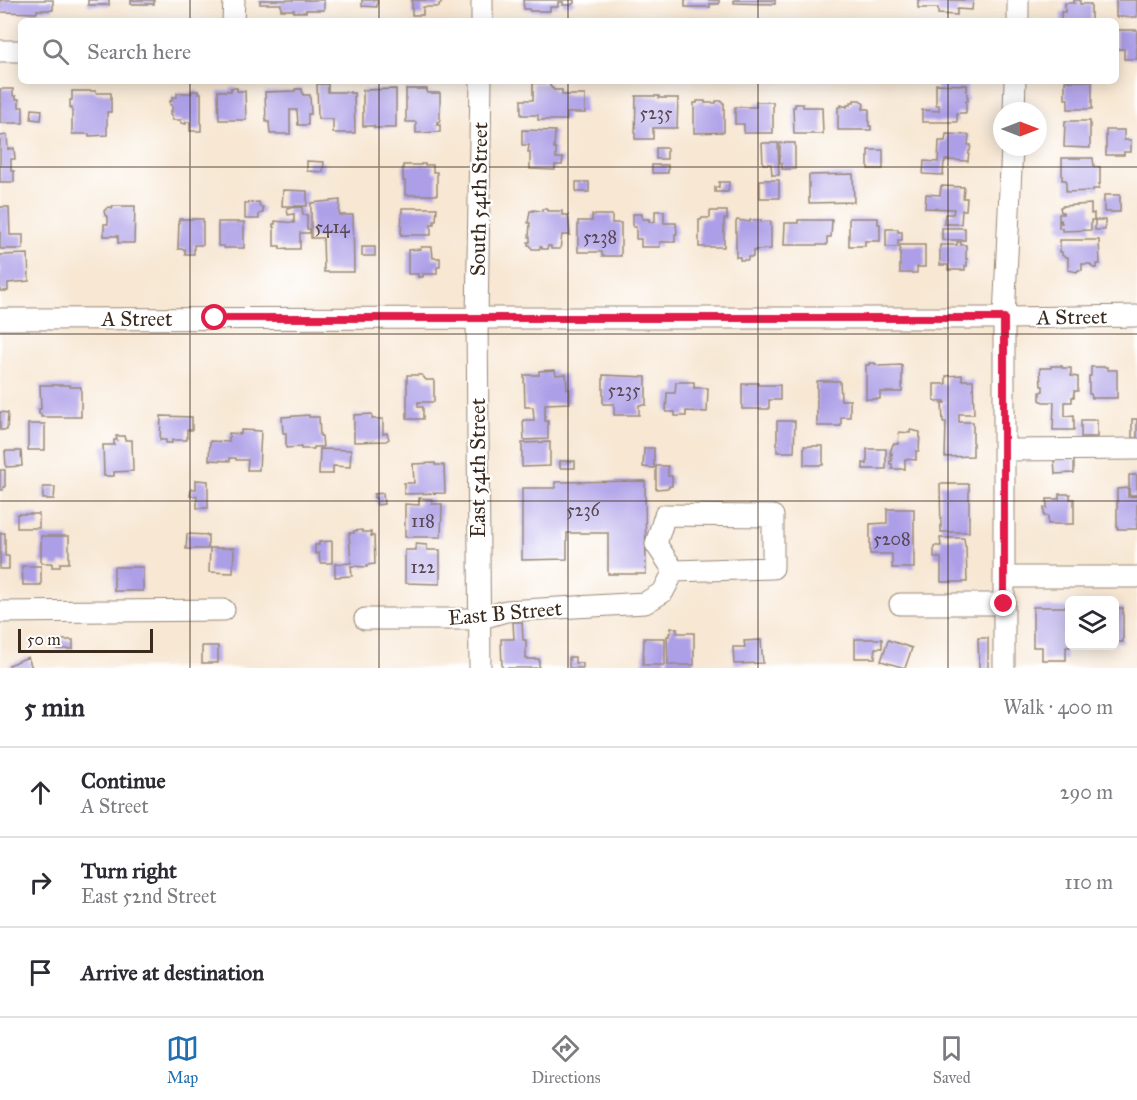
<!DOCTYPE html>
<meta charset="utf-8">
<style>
:root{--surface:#fff;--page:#f7f7f7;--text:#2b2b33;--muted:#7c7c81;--line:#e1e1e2;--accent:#1f6fb2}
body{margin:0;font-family:"IM FELL Great Primer",serif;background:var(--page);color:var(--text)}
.controls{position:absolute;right:18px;bottom:18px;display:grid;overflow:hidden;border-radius:9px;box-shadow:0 3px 15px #0003}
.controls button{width:54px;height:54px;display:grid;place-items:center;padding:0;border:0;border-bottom:2px solid var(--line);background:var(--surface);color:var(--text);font:30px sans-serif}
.compass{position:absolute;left:993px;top:102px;width:54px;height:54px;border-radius:50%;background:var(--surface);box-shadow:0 3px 15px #0003;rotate:90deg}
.scale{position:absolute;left:18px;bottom:15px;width:135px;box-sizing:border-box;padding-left:6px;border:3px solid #3b2a1e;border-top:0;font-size:16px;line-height:21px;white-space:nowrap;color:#3b2a1e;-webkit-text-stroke:4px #fff;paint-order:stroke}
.stop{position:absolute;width:18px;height:18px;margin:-14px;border:4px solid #e11d48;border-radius:50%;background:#fff}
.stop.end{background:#e11d48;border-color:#fff;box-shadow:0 2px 6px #0008}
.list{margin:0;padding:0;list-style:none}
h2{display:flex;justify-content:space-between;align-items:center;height:78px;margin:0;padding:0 24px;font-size:26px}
h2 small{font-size:20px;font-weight:400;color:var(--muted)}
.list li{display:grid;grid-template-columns:39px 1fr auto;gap:18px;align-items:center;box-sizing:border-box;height:90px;padding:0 24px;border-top:2px solid var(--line)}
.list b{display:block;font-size:22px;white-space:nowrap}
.list p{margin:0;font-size:20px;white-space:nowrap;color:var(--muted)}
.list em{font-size:20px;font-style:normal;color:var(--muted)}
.icon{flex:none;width:33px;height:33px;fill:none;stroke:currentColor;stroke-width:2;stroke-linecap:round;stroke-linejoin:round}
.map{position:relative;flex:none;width:1137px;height:668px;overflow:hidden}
.search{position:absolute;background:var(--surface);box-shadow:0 3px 15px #0003;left:18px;right:18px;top:18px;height:66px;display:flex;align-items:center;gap:15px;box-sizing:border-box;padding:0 21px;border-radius:9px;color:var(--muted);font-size:22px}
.sheet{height:348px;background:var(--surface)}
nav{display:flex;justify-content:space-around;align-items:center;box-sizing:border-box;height:84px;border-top:2px solid var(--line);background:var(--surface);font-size:16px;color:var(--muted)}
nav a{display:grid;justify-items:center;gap:3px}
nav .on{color:var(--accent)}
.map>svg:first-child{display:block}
.building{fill:#ac9ee7}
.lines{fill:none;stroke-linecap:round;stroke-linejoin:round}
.minor-casing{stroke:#998878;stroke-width:23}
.minor{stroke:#fff;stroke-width:21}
.route{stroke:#e11d48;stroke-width:8}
.grid{fill:none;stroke:#3b2a1e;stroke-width:1.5;stroke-opacity:0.55}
.labels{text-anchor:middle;stroke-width:4.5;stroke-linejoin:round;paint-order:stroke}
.number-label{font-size:18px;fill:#574750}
.street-label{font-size:21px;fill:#3b2a1e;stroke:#fff}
</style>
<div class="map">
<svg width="1137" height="668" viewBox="0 0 1137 668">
<rect width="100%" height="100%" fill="#fff"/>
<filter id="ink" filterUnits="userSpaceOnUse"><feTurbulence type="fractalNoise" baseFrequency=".0167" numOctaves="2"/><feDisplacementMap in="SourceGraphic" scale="12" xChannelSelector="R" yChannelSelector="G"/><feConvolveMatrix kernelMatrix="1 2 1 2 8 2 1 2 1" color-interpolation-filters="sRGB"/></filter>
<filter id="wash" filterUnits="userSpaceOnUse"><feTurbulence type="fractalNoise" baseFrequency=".008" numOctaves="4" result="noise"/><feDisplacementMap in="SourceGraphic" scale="24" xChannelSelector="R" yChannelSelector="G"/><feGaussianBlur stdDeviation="1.35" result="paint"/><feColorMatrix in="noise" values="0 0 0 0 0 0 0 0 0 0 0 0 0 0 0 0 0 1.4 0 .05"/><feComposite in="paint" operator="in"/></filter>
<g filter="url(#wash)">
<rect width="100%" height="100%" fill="#f7e7d3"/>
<g id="blocks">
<path class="building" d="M 0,0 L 53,0 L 53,10 L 37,10 L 37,13 L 0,12 Z
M 88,0 L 109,0 L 109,5 L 88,5 Z
M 131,0 L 154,0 L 154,4 L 131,4 Z
M 260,0 L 324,0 L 324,10 L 306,10 L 306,12 L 294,12 L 294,10 L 281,10 L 281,4 L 260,4 Z
M 362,0 L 377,0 L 377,7 L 362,6 Z
M 412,0 L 441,0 L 441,4 L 439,4 L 439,7 L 423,7 L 423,15 L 412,15 Z
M 523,0 L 574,0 L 574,3 L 572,4 L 572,5 L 563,5 L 563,2 L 558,2 L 558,7 L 550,7 L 550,11 L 530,11 L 529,9 L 524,9 Z
M 685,0 L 719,0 L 719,4 L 710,4 L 710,7 L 685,7 Z
M 734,0 L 775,0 L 775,4 L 734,3 Z
M 918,0 L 973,0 L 972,10 L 957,9 L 957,15 L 938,14 L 938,8 L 918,8 Z
M 1074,0 L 1080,0 L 1080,4 L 1091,4 L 1091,21 L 1061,21 L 1061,12 L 1065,12 L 1065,3 L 1074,3 Z
M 1116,0 L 1137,0 L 1137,17 L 1116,17 Z
M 1116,30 L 1137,30 L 1137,59 L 1124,59 L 1124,49 L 1116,49 Z
M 1065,81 L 1092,81 L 1092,109 L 1068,109 L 1068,99 L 1065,99 Z
M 533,83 L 550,83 L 550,86 L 554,90 L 562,90 L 562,95 L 585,95 L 585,113 L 567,113 L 567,120 L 538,120 L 538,115 L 521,115 L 521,100 L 533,100 Z
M 317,84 L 328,84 L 328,92 L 350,92 L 350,93 L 354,93 L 355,133 L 333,133 L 333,119 L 318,119 Z
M 936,84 L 967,85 L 967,97 L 968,97 L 968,101 L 966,101 L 966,113 L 957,113 L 957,122 L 922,122 L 922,110 L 939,111 L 939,105 L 936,105 Z
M 231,88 L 237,88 L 237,91 L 245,91 L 246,120 L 219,120 L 218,91 L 231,91 Z
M 0,89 L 13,89 L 13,96 L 16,96 L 16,99 L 19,99 L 19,107 L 23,107 L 23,123 L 0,123 Z
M 295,89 L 302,89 L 303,95 L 310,95 L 311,114 L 308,114 L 308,125 L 298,125 L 297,110 L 290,110 L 290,134 L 270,134 L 269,122 L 266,122 L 265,92 L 295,91 Z
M 396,89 L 396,128 L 374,128 L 374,126 L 363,126 L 363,90 Z
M 406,89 L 427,89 L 427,93 L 440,93 L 440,122 L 437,122 L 437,125 L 440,125 L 440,132 L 416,133 L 416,122 L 406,122 Z
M 72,91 L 96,91 L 96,93 L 111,93 L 111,112 L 107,112 L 107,135 L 89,136 L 89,134 L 72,134 L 72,108 L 70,108 L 70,100 L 72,100 Z
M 192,91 L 198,91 L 198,93 L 201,93 L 201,131 L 190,131 L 190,122 L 186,122 L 186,124 L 181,123 L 181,120 L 172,120 L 172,115 L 170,115 L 170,111 L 172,112 L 172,105 L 170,105 L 170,101 L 172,101 L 172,97 L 177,97 L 177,93 L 192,93 Z
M 636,96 L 659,96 L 659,98 L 678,98 L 677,128 L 653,128 L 653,139 L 635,139 Z
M 854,100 L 860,100 L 864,104 L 863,109 L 869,109 L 869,126 L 871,126 L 871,130 L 838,130 L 838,107 L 841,107 L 841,105 L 847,107 L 847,105 L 851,105 L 851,102 L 854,102 Z
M 697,101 L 705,101 L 705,103 L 716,103 L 716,101 L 722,101 L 722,103 L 724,103 L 724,132 L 694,133 L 694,103 L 697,103 Z
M 756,102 L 773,102 L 773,133 L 744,133 L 744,124 L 735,124 L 735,107 L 756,107 Z
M 795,104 L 803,104 L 803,107 L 822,107 L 823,134 L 794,134 L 793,107 L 795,107 Z
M 32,109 L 42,110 L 41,120 L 31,119 Z
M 1065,121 L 1090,121 L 1090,148 L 1064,147 Z
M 522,130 L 555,131 L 554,149 L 556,149 L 556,158 L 563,158 L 562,165 L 555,165 L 555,170 L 530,169 L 530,152 L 528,152 L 529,145 L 522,145 Z
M 1106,130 L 1124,130 L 1124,140 L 1131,140 L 1131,152 L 1124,152 L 1124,155 L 1106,155 Z
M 946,134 L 969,135 L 968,145 L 971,145 L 970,151 L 969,151 L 968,161 L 945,160 L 945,162 L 944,162 L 943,175 L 923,174 L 924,161 L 938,162 L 939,141 L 945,141 Z
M 7,135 L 8,149 L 14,148 L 15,159 L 11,159 L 11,171 L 14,171 L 14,182 L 0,182 L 0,136 Z
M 762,143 L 778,143 L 779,175 L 772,175 L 771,164 L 763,164 Z
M 780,143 L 795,143 L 795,169 L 782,169 L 782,163 L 780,163 Z
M 656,148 L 667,148 L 667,159 L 656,159 Z
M 868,150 L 883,150 L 883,169 L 868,169 Z
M 1062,158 L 1093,158 L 1094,167 L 1100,167 L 1100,184 L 1099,184 L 1099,189 L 1093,189 L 1093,191 L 1066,192 L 1066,180 L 1062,180 Z
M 307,161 L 324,162 L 323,172 L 307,171 Z
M 421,164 L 425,164 L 425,165 L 433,165 L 433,172 L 437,172 L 437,195 L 405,195 L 405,181 L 403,181 L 403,165 L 421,165 Z
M 652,165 L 668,165 L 668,173 L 652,173 Z
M 853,174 L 854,202 L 809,203 L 809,175 Z
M 760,180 L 779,180 L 779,198 L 760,198 Z
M 576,182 L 589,182 L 589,192 L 576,192 Z
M 719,182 L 729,182 L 728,192 L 715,192 L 715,187 L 719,187 Z
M 941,186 L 964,187 L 963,198 L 967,198 L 966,210 L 962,210 L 961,224 L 944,224 L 945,214 L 953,214 L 954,209 L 925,208 L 926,194 L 940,195 Z
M 283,190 L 307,191 L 307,206 L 282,206 Z
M 1104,195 L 1120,195 L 1120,212 L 1104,212 Z
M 340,200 L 339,215 L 353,215 L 354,272 L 324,272 L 323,238 L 311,238 L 311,203 Z
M 259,202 L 260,207 L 263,207 L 263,213 L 259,214 L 259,219 L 245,219 L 245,203 Z
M 1091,204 L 1091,214 L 1094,213 L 1094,220 L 1091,220 L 1091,230 L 1062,231 L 1062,228 L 1059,228 L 1059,223 L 1062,223 L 1061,220 L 1059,221 L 1059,214 L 1063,214 L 1063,212 L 1061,212 L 1060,207 L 1063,207 L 1063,206 Z
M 112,206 L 135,206 L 134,243 L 118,243 L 118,236 L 104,236 L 104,224 L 108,224 L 108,217 L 105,215 L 104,211 L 108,207 L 112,208 Z
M 0,207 L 9,207 L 10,235 L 23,235 L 23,249 L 0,249 Z
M 302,207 L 303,215 L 307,215 L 307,229 L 310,229 L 310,233 L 300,233 L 300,249 L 287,249 L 287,248 L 280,249 L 280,246 L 274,246 L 274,227 L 273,227 L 273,224 L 275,224 L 275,221 L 294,223 L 294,214 L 288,215 L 287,208 Z
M 402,208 L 437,208 L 436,220 L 434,220 L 434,224 L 431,224 L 431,235 L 401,235 Z
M 542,209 L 547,209 L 547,211 L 562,211 L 562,215 L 568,215 L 570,235 L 562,235 L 560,249 L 551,249 L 551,246 L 548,246 L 547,249 L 542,249 L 542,247 L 540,247 L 540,249 L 532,249 L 530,245 L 528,245 L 528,242 L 530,242 L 530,237 L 529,237 L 530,223 L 528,223 L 530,211 L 533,211 L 533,210 L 542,211 Z
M 655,211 L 664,211 L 664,223 L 676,223 L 677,234 L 675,234 L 675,242 L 660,242 L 660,247 L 641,247 L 641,239 L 636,239 L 636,227 L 633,227 L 633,214 L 642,214 L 642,219 L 649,219 L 649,222 L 655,222 Z
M 710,211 L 727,211 L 727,219 L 724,219 L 724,247 L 699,247 L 699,220 L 701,220 L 702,218 L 710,218 Z
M 592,215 L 612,215 L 612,223 L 621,223 L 621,256 L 602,256 L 602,252 L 578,252 L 578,221 L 592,221 Z
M 849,218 L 878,218 L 878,224 L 880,224 L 880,241 L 865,241 L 865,246 L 849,246 Z
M 179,219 L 203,219 L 203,245 L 194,245 L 194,254 L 185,254 L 185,249 L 178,249 Z
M 737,220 L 750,222 L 750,220 L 761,220 L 761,222 L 770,221 L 770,222 L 771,222 L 771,249 L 755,250 L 755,251 L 753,251 L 753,257 L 748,257 L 748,260 L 740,260 L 740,257 L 736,257 L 736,222 Z
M 798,220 L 832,220 L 831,237 L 827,237 L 827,245 L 784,245 L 785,223 L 798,223 Z
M 1095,220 L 1105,220 L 1105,230 L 1095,230 Z
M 218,222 L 244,222 L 244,248 L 224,248 L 224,246 L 218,246 Z
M 942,228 L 965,228 L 965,240 L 942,240 Z
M 886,229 L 898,229 L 898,232 L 902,232 L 902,240 L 898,240 L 898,247 L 886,247 Z
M 1060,240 L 1099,240 L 1100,264 L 1097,264 L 1097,268 L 1093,268 L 1090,264 L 1082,264 L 1082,270 L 1078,270 L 1077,272 L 1068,270 L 1068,257 L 1065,257 L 1062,255 L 1062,252 L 1060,252 Z
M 957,242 L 961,242 L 961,245 L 966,245 L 966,259 L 967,259 L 967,266 L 965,266 L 965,270 L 948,270 L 948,265 L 940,265 L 940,245 L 957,245 Z
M 900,245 L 925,245 L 925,267 L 917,267 L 917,273 L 900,273 Z
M 362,247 L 375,247 L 375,256 L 362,256 Z
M 421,247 L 432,247 L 433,258 L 440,258 L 440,267 L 437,267 L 437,274 L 423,274 L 423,277 L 418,277 L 418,274 L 408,274 L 408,250 L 421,249 Z
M 28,254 L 29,281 L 8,283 L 8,291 L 0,291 L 0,255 Z
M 869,363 L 875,363 L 875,364 L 879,366 L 902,365 L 902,392 L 880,392 L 880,399 L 866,399 L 866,365 L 869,365 Z
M 1051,366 L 1062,366 L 1062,368 L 1071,368 L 1071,376 L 1078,377 L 1078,391 L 1074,391 L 1074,397 L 1072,397 L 1072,402 L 1065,402 L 1065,416 L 1074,415 L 1074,430 L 1053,430 L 1054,402 L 1043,402 L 1040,400 L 1040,392 L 1043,391 L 1043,386 L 1041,386 L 1040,368 L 1051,368 Z
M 1091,367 L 1107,367 L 1107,370 L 1117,370 L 1117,398 L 1092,398 L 1091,394 L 1089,394 L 1089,376 L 1091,376 Z
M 555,370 L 556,375 L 566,374 L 567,389 L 570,389 L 570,403 L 545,404 L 545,421 L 548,421 L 548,439 L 524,440 L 523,420 L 534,420 L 533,407 L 525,407 L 524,375 L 539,375 L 539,371 Z
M 407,375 L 422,375 L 426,380 L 434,380 L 434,402 L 418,402 L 418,407 L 423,407 L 423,419 L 407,419 Z
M 603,375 L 646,377 L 646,405 L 639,405 L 639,415 L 614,415 L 614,404 L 603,404 Z
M 962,375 L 962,380 L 973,380 L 974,414 L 959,414 L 959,422 L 973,422 L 973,456 L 945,457 L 946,422 L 943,422 L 942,403 L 945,403 L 945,401 L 934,401 L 934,384 L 946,384 L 946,376 Z
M 817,381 L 840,381 L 841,400 L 850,400 L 850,417 L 841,417 L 841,426 L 817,426 Z
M 676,382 L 694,382 L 694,388 L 708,388 L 707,412 L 686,411 L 686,416 L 675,416 L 675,412 L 666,412 L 667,393 L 675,393 Z
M 747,383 L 758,383 L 758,385 L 780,385 L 780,400 L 769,400 L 769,409 L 742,409 L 742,384 L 747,384 Z
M 40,385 L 70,385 L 70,387 L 81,387 L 81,417 L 41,417 L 41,414 L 39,414 L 39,409 L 41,409 Z
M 0,412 L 8,413 L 7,430 L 0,430 Z
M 372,414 L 372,419 L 383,419 L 383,434 L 387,433 L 389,439 L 386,441 L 354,442 L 354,415 Z
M 309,415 L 309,417 L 319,417 L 320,436 L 322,436 L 323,447 L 314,447 L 314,449 L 301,449 L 301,447 L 286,448 L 286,433 L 283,433 L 282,417 Z
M 161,416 L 192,417 L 192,430 L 187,430 L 187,440 L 172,440 L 172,443 L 166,443 L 166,440 L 160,440 Z
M 1132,419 L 1137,419 L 1137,438 L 1132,438 Z
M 1081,420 L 1097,420 L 1097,437 L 1081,437 Z
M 777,421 L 795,421 L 794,452 L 777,452 Z
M 28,424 L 45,424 L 45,450 L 28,450 Z
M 241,430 L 261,431 L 259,470 L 247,470 L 248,460 L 236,460 L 236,458 L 230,458 L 230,461 L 209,460 L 210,441 L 229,442 L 229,433 L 241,434 Z
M 910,430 L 920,432 L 919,451 L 916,451 L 916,460 L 905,459 L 905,469 L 892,469 L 892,464 L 890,464 L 890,461 L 892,461 L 892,458 L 890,458 L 890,455 L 892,455 L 892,453 L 890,453 L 893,444 L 898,444 L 899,432 L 910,433 Z
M 116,436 L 124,436 L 125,440 L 132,440 L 133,471 L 114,472 L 114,476 L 104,476 L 103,445 L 114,445 L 114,440 L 117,440 Z
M 550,442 L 550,466 L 522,467 L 522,443 Z
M 804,446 L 823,446 L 823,465 L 804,465 Z
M 644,448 L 654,448 L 654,468 L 643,467 Z
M 320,449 L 351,450 L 350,467 L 333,466 L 333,474 L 319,474 Z
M 867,449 L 886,449 L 886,469 L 863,469 L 863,463 L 867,464 Z
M 5,451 L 21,451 L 22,466 L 6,467 Z
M 1054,458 L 1074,458 L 1074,473 L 1055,474 Z
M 560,461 L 575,461 L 575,468 L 560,468 Z
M 435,463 L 435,465 L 444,465 L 445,493 L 404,494 L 404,483 L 414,483 L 413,464 Z
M 656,466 L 668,466 L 668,476 L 672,476 L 672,486 L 669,486 L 669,488 L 656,489 Z
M 0,470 L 5,470 L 5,487 L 3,487 L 3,490 L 0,490 Z
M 1129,475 L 1137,475 L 1137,495 L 1129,495 Z
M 196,480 L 208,481 L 208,508 L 197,508 L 197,496 L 190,496 L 191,489 L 196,489 Z
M 645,481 L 646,574 L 608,574 L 608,533 L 567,533 L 567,559 L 522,560 L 522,488 L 555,488 L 555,482 Z
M 940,484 L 969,484 L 969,532 L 941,532 Z
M 43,487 L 55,487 L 54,499 L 43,499 Z
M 1128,488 L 1128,497 L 1137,496 L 1137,529 L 1117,529 L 1117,489 Z
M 383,493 L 384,504 L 377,505 L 376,498 L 374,498 L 374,494 Z
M 1059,494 L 1070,494 L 1070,499 L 1074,499 L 1074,524 L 1048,524 L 1048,516 L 1044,516 L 1044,508 L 1047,508 L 1047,499 L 1059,499 Z
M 419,498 L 432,499 L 432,504 L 442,504 L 441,537 L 405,537 L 405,504 L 419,505 Z
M 887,509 L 914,509 L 914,568 L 892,568 L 892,554 L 870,554 L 870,524 L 887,523 Z
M 17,514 L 39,514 L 39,528 L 17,528 Z
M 362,530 L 362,532 L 371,532 L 371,536 L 374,536 L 375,564 L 367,565 L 367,567 L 351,566 L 352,576 L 335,577 L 335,564 L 351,563 L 349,533 L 354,533 L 354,531 Z
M 0,533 L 5,533 L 5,556 L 9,556 L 9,569 L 0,569 Z
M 187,534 L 208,535 L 208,549 L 186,549 Z
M 41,536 L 69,536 L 69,563 L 60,563 L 60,567 L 52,567 L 52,563 L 41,563 Z
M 940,538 L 964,538 L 965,546 L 966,546 L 967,582 L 941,582 L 941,558 L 934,558 L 934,546 L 941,546 Z
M 332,541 L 332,563 L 320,563 L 319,553 L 315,554 L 315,545 L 319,545 L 319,542 Z
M 416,544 L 427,545 L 427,550 L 440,550 L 440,584 L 405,583 L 405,550 L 416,550 Z
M 210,548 L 234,548 L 233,573 L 209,572 Z
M 22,566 L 41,566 L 41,585 L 23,585 Z
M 114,567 L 143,567 L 143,591 L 114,591 Z
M 1033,607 L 1070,607 L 1070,647 L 1066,647 L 1066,660 L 1042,660 L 1042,647 L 1033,647 Z
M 1114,608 L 1123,608 L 1123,642 L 1114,642 Z
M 513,622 L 522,622 L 523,640 L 526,640 L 526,659 L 539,659 L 539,668 L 502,668 L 501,639 L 514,639 Z
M 671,628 L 677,628 L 677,633 L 694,633 L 694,665 L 668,665 L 667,636 L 669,636 L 669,633 L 671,633 Z
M 644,638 L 665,638 L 665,665 L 643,665 Z
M 978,638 L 988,638 L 988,668 L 979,668 Z
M 855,639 L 882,639 L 882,648 L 875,648 L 875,658 L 855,658 Z
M 57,640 L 73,640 L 73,649 L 57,649 Z
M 761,640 L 763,663 L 734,664 L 733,647 L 745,647 L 744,641 Z
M 888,640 L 912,648 L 905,668 L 881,661 Z
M 202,646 L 218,646 L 218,663 L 202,663 Z
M 28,657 L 32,668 L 10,668 L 9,665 Z
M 569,657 L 575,657 L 575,663 L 583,663 L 583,668 L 569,668 Z"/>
</g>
</g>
<g filter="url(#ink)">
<use href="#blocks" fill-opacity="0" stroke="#998878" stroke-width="1.5"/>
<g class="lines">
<g class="minor-casing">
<path id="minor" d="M 233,21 L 234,0
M 482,21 L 482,0
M 1018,21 L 1018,0
M 0,51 L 21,51
M 1014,111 L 1015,81
M 0,319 L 477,318 L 1004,318 L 1137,316
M 1005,450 L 1137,449
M 1005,577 L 1137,577
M 900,604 L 1004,604
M 0,612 L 224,610
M 365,619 L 479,619 L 506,611 L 645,603 L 663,592 L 674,571 L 773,568 L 773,516 L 665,515 L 656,544 L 674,571
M 480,668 L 477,318 L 481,81
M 1004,668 L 1004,318 L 1012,147"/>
</g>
<use href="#minor" class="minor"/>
</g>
</g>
<g class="lines" filter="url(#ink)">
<path class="route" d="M 215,318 L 1004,318 L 1004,604"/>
</g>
<path class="grid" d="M 190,0 L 190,21M 379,0 L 379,21M 568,0 L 568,21M 758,0 L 758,21M 948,0 L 948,21M 190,81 L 190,668M 379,81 L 379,668M 568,81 L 568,668M 758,81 L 758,668M 948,81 L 948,668M 0,167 L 1137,167M 0,334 L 1137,334M 0,501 L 1137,501"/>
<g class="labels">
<g class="number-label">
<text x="656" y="119">5235</text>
<text x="332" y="233">5414</text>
<text x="600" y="243">5238</text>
<text x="624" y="396">5235</text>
<text x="583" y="516">5236</text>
<text x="423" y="527">118</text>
<text x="892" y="545">5208</text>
<text x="423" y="573">122</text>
</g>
<g class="street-label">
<text transform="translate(479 199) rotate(-89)" y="7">South 54th Street</text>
<text transform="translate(1072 317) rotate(-1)" y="7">A Street</text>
<text x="137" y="326">A Street</text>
<text transform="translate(478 468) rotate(-90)" y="7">East 54th Street</text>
<text transform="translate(505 613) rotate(-5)" y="7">East B Street</text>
</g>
</g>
</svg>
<div class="controls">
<button><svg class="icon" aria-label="layers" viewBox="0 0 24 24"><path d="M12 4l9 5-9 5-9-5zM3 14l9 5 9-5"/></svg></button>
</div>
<svg class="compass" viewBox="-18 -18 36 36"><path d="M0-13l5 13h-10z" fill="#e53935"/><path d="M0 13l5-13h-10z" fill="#7c7c81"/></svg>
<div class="scale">50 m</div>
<div class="stop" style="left:215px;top:318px"></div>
<div class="stop end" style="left:1004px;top:604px"></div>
<div class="search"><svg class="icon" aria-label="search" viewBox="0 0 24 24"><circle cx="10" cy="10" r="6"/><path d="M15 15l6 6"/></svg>Search here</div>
</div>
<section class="sheet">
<h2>5 min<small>Walk · 400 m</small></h2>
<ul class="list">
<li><svg class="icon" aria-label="ahead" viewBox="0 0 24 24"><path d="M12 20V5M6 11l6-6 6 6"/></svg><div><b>Continue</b><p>A Street</p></div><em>290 m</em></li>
<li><svg class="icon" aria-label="right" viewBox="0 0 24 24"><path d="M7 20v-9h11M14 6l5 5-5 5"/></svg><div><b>Turn right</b><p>East 52nd Street</p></div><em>110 m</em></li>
<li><svg class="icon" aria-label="arrive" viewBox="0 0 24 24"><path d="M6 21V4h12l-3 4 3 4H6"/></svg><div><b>Arrive at destination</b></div></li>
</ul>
</section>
<nav>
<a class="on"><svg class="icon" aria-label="map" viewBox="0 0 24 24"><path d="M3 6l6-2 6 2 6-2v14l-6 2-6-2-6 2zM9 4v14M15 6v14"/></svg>Map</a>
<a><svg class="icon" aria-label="directions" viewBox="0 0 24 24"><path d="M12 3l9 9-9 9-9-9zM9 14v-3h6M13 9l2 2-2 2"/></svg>Directions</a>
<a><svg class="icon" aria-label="saved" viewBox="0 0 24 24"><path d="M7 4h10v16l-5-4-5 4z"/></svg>Saved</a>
</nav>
